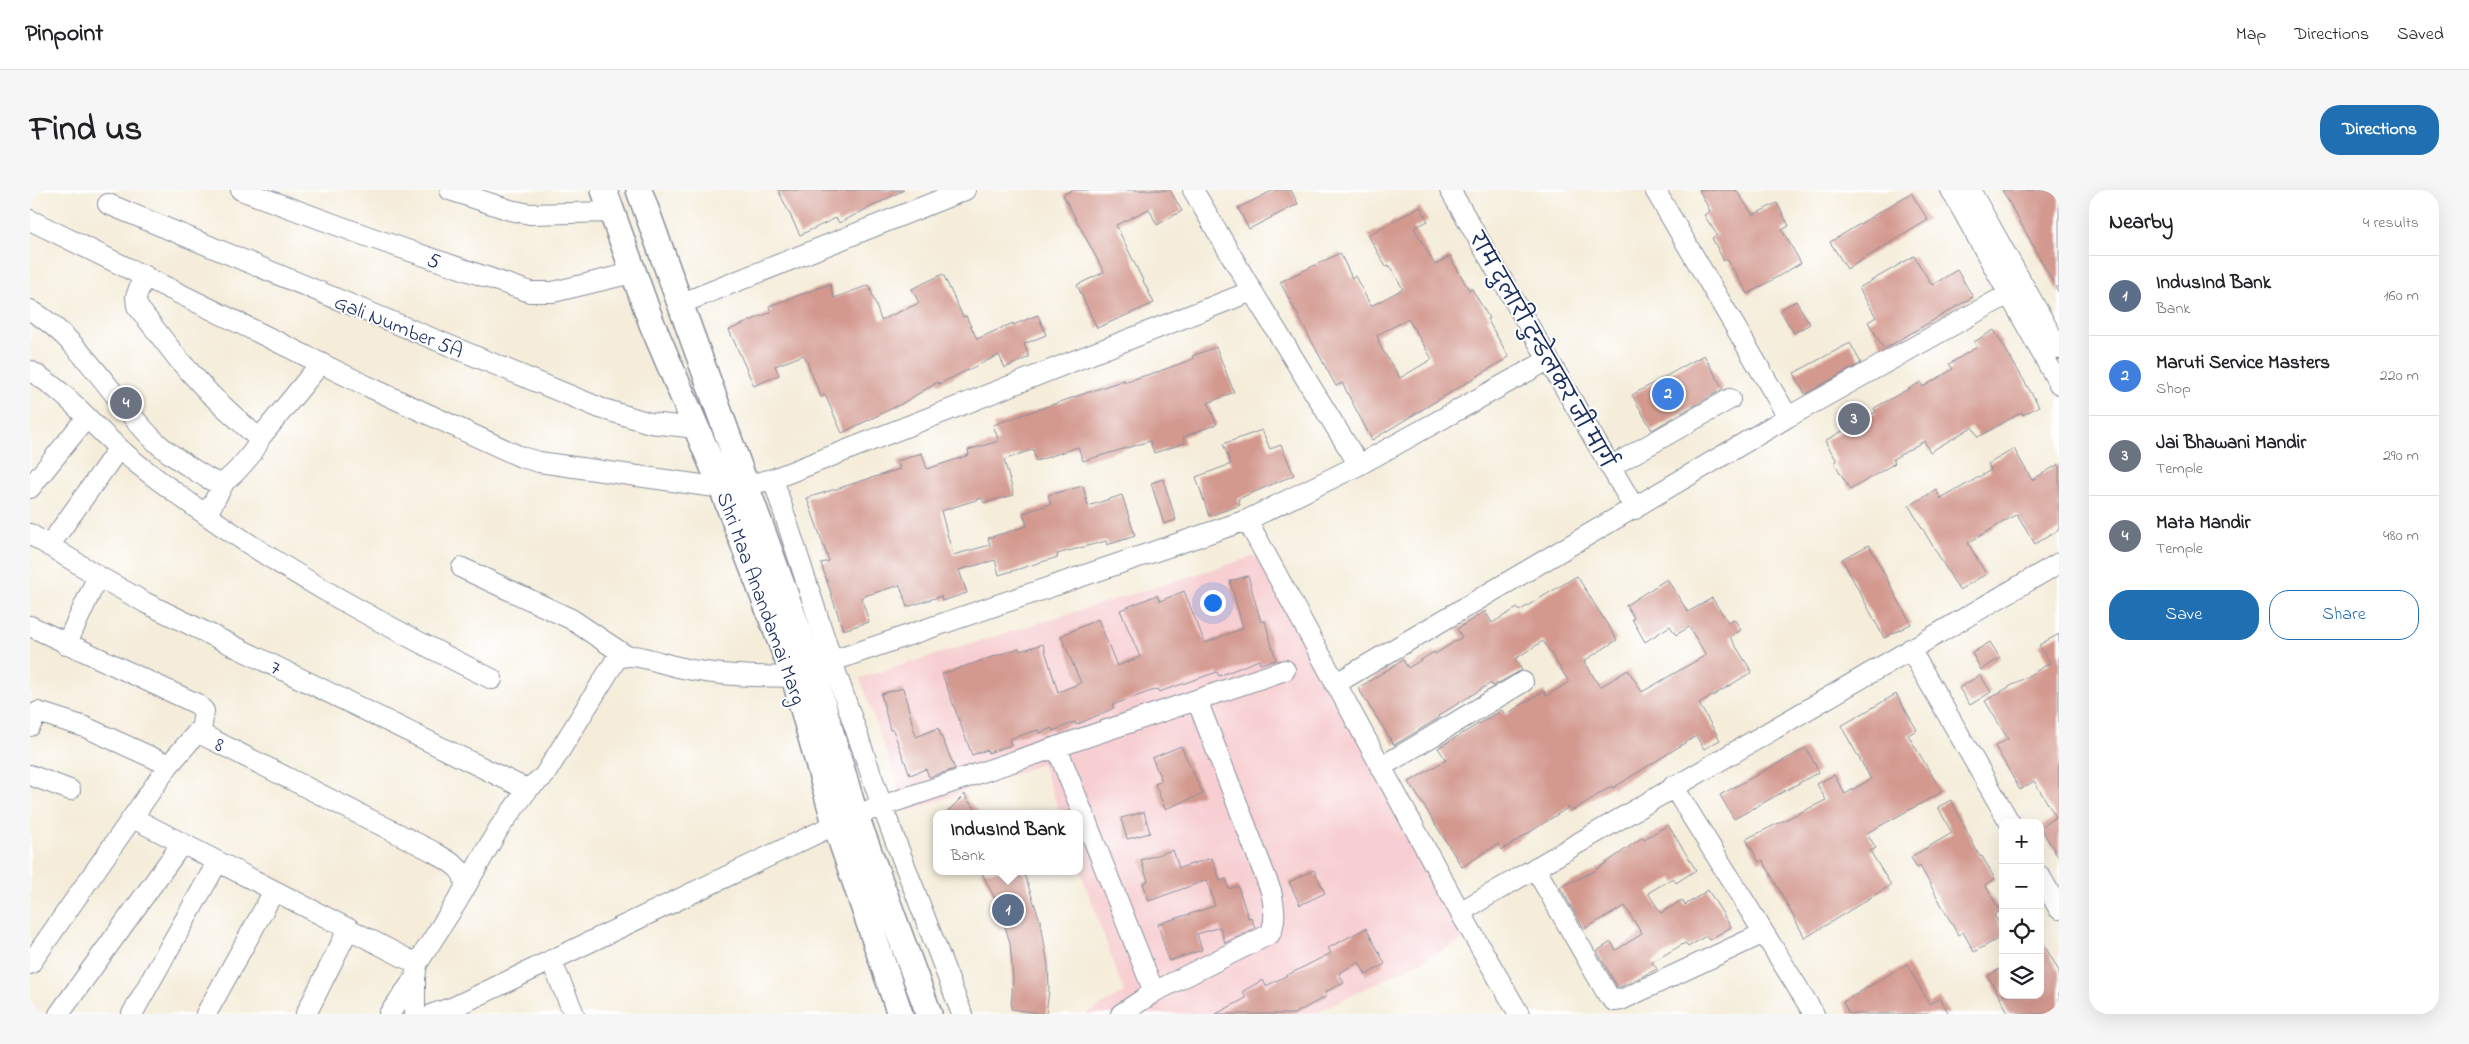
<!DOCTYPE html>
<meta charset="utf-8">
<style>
:root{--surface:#fff;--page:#f6f6f6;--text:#202124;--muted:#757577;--line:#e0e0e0;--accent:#1f6fb2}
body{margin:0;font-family:"Indie Flower","Playpen Sans Deva",sans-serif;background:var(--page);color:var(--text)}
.controls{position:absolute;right:15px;bottom:15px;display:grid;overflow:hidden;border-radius:10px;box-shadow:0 5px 20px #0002}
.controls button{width:45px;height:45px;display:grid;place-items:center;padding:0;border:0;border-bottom:1px solid var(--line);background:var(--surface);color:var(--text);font:25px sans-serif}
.you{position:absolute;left:1182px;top:412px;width:18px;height:18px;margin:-12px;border:4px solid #fff;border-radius:50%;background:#1a73e8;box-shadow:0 0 0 8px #1a73e833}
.badge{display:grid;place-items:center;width:32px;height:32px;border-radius:50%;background:var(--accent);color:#fff;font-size:16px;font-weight:700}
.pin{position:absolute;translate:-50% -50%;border:2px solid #fff;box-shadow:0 1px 5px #0006}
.popup{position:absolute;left:903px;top:620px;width:150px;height:65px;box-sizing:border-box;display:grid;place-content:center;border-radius:10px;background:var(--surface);filter:drop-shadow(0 1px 4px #0005);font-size:16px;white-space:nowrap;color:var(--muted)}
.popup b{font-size:19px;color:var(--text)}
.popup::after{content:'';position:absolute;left:50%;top:100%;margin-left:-10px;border:10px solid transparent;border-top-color:var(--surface)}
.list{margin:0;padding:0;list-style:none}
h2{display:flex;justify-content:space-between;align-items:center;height:65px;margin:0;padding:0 20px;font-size:21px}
h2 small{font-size:16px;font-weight:400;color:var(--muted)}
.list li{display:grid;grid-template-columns:32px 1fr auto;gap:15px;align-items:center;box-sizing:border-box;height:80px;padding:0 20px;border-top:1px solid var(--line)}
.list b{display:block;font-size:19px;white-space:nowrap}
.list p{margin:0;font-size:16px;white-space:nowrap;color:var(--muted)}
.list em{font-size:16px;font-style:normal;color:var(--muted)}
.actions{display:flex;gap:10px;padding:15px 20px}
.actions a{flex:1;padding:11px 0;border:1px solid var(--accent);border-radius:20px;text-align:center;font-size:18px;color:var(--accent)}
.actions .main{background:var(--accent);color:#fff}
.icon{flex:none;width:28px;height:28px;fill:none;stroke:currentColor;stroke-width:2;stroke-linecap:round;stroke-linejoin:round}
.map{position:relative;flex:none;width:2029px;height:824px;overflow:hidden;border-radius:20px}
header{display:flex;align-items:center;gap:30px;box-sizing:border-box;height:70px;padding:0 25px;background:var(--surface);border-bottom:1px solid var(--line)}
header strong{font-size:24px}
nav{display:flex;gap:28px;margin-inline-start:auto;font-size:18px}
.intro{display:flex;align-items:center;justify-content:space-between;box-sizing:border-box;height:120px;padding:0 30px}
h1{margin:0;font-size:35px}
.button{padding:12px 22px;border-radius:20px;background:var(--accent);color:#fff;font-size:18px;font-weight:700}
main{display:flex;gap:30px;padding:0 30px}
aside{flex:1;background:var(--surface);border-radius:20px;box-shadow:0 5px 20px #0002}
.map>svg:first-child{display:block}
.built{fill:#f7cfd2}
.building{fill:#d3998f;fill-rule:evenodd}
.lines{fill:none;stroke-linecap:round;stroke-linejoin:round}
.minor-casing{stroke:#888e9c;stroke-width:22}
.major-casing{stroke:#888e9c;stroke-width:28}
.minor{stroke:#fff;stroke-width:20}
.major{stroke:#fff;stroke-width:25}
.labels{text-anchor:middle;stroke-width:4;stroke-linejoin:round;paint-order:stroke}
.street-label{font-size:21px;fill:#1b2f5e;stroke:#fff}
</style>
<header>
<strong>Pinpoint</strong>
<nav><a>Map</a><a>Directions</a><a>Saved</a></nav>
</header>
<div class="intro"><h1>Find us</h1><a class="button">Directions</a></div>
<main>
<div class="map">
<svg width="2029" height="824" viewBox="0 0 2029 824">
<rect width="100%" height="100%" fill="#fff"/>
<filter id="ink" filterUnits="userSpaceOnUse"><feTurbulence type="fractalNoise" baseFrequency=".02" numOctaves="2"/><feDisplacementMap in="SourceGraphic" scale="10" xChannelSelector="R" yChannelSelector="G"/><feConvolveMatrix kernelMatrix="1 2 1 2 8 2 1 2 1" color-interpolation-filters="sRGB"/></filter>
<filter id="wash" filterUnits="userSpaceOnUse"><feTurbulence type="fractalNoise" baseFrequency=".0096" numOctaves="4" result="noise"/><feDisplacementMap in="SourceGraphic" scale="20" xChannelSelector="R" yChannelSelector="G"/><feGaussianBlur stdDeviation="1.12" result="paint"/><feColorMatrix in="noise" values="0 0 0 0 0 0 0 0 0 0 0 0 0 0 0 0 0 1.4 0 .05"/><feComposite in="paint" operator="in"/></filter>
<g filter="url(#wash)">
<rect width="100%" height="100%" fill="#f5edda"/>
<path class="built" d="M 1232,364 L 1440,747 L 1284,824 L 1056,824 L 1094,802 L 1049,677 L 1049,624 L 1030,624 L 1012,574 L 877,622 L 830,488 Z"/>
<g id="blocks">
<path class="building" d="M 748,0 L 874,0 L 809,33 L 806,28 L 770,45 Z
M 1042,0 L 1140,0 L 1152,21 L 1127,35 L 1119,19 L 1086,35 L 1124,113 L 1067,138 L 1047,95 L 1074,82 L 1033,5 Z
M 1244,0 L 1261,0 L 1268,14 L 1219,39 L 1208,18 Z
M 1669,0 L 1706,0 L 1723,25 L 1747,13 L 1759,36 L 1752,40 L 1771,73 L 1718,104 L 1697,69 L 1694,71 L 1682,48 L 1687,45 L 1674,25 L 1680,21 Z
M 1972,0 L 2029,0 L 2029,103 L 1993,37 Z
M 1881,3 L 1898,30 L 1817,79 L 1800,52 Z
M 1390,17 L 1398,31 L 1384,38 L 1405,75 L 1420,66 L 1439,100 L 1442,99 L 1459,128 L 1457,129 L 1479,167 L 1342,250 L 1312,193 L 1306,196 L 1296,178 L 1250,92 L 1310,63 L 1322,88 L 1325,86 L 1341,116 L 1373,99 L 1359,75 L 1356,77 L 1338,45 ZM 1378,129 L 1402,169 L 1370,188 L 1350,156 L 1347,145 Z
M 1884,66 L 1902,95 L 1927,80 L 1943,107 L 1854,159 L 1838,132 L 1846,127 L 1829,98 Z
M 913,84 L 933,127 L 936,126 L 947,149 L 983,133 L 983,135 L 1008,125 L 1016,145 L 994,154 L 999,167 L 975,178 L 969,165 L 909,194 L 908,192 L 871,214 L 812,243 L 795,205 L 791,207 L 774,165 L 745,176 L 749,185 L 724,196 L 699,140 L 741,122 L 739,116 L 800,94 L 804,108 L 839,95 L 851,130 L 889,113 L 882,99 Z
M 1766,111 L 1780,134 L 1764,143 L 1750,120 Z
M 1964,140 L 2009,216 L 1993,225 L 1992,222 L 1948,247 L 1942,237 L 1900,262 L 1894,251 L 1863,269 L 1865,273 L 1820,300 L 1804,272 L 1807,271 L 1795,251 L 1846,222 L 1844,218 L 1864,207 L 1891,192 L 1893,197 L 1923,179 L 1919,174 L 1947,157 L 1944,152 Z
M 1820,153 L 1831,173 L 1775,204 L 1764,183 Z
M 1186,157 L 1204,202 L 1178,213 L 1187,234 L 1153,247 L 1155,253 L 1124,263 L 1120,251 L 1053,271 L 1048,257 L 1006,271 L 1003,259 L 974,270 L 984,305 L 954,313 L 952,308 L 911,321 L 923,365 L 960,355 L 958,348 L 997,336 L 993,323 L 1021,314 L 1018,305 L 1053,296 L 1058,316 L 1092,305 L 1105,346 L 1077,355 L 1076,351 L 1027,364 L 1028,367 L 969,385 L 965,370 L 929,380 L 937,403 L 912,411 L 911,406 L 877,417 L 870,395 L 831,407 L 839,432 L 813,440 L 791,373 L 799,371 L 777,308 L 870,279 L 867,271 L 892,263 L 897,279 L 939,265 L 938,260 L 969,251 L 963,235 L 1094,190 L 1094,192 L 1130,181 L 1163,169 L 1162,166 Z
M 1674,165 L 1693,199 L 1622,240 L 1602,205 Z
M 1232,240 L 1240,259 L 1251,255 L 1264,285 L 1208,309 L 1210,315 L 1179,326 L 1166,287 L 1201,274 L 1193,254 Z
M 1984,259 L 2002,290 L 2029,274 L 2029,340 L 2005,354 L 1987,324 L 1938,353 L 1956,384 L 1929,400 L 1879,316 L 1906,300 L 1911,309 L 1961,280 L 1958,274 Z
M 1133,289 L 1146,330 L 1134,334 L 1121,293 Z
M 1839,355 L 1881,434 L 1854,448 L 1812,369 Z
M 1218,386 L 1231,432 L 1235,431 L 1246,470 L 1230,474 L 1229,470 L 1189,486 L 1187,482 L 1129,502 L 1127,499 L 1082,515 L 1084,518 L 1046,535 L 1045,532 L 1023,541 L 1022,538 L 1010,543 L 1008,540 L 979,549 L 981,555 L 958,563 L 957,560 L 942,565 L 912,484 L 989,458 L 990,461 L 1013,454 L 1028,502 L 1051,493 L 1031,446 L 1068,429 L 1087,476 L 1110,467 L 1090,420 L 1127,405 L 1130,411 L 1154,401 L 1175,453 L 1213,438 L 1200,391 Z
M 1547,386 L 1587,450 L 1554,471 L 1570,497 L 1598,480 L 1612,502 L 1676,465 L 1659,437 L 1646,445 L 1640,436 L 1615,452 L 1602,429 L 1604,428 L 1596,415 L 1637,389 L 1658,422 L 1682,408 L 1698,432 L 1704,429 L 1711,440 L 1700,447 L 1722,482 L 1669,514 L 1690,550 L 1674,559 L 1666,546 L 1583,598 L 1582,596 L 1542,621 L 1539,617 L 1472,660 L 1468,654 L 1432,677 L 1379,592 L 1416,570 L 1408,558 L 1472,520 L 1475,525 L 1514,501 L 1516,506 L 1539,492 L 1513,451 L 1485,469 L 1492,480 L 1463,496 L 1461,493 L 1408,526 L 1409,528 L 1364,555 L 1328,498 L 1373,470 L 1378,478 L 1404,462 L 1405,464 L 1432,447 L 1427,439 L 1455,421 L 1462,433 L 1487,418 L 1489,421 Z
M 2029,444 L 2029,668 L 2010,637 L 2026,627 L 2004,591 L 1990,600 L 1965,556 L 1978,549 L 1955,511 L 2020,473 L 2009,455 Z
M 1960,452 L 1970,468 L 1951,480 L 1942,463 Z
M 1950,485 L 1961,502 L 1940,515 L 1929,498 Z
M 873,498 L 886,547 L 908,538 L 925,579 L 899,587 L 896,579 L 880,585 L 863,540 L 860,540 L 851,504 Z
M 1866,504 L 1887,540 L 1878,545 L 1912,602 L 1837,643 L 1846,658 L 1840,661 L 1861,695 L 1775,748 L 1733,670 L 1729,672 L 1716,649 L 1796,610 L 1787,594 L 1804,585 L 1815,604 L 1841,589 L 1811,536 Z
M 1151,556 L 1173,604 L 1135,619 L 1125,594 L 1132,591 L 1122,568 Z
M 1776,558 L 1789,582 L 1704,629 L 1690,605 Z
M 935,604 L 937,610 L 951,624 L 915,624 Z
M 1921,610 L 1950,667 L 1952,666 L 1965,689 L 1955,695 L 1970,721 L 1964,725 L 1973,740 L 1973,746 L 1944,762 L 1933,742 L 1928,745 L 1890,676 L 1887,678 L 1881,667 L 1922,643 L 1908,617 Z
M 1114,622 L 1120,643 L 1097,649 L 1091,628 Z
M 1638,635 L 1666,680 L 1646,693 L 1643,688 L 1618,703 L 1631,723 L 1652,710 L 1655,715 L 1678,700 L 1701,737 L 1679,750 L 1676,746 L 1658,757 L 1655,753 L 1622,772 L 1627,779 L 1588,798 L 1567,761 L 1581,752 L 1586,760 L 1612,744 L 1595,716 L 1554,739 L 1530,697 L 1563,682 L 1613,647 L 1614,649 Z
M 1143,660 L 1149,678 L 1182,668 L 1190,691 L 1196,689 L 1199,699 L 1208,696 L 1218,728 L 1221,727 L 1225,738 L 1195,753 L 1190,737 L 1167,744 L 1172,760 L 1139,771 L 1128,734 L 1185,716 L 1177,690 L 1119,711 L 1113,693 L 1118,691 L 1111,670 Z
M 1284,680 L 1295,703 L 1270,715 L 1259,692 Z
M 951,681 L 993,681 L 1011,733 L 1018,776 L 1019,800 L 1016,824 L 981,819 L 983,789 L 980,753 L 970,719 Z
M 1336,738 L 1355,774 L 1336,785 L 1329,772 L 1309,783 L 1314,793 L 1295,802 L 1297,806 L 1264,824 L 1186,824 L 1216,808 L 1213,801 L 1233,790 L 1236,796 L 1301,763 L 1298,758 Z
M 2010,748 L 2029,781 L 2029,824 L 1979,824 L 1958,786 L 1973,777 L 1973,805 L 2010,805 Z
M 1877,774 L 1899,814 L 1910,808 L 1919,824 L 1819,824 L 1813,812 Z"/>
</g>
</g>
<g filter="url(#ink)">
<use href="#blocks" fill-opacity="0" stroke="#888e9c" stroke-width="1"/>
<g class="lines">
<g class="minor-casing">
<path id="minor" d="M 211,0 L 342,48 L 500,102 L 523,102 L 602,83
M 420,0 L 480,20 L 500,24 L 581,22
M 1163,0 L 1222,101 L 1329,275
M 1420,0 L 1605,319
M 1625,0 L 1758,227
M 1921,0 L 2029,194
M 1940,0 L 2029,159
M 78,14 L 570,218 L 620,233 L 667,238
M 0,30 L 337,196 L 491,267 L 509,272 L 692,298
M 650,114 L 935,0
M 0,120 C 51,148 85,213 126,252 C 142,267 161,278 179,289 C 184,292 190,294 195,291 C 203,286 230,257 229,249 L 180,204 L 149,170 L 107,116 L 106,107 L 114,85
M 0,181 C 35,200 59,232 89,258 C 105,273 124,287 142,300 C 241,375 351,434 462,489
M 229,249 L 291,173
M 1580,277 L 1700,209
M 743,289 L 802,471 L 852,616 L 932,824
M 730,292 L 743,289 L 1222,101
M 0,298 L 57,227
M 177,324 L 195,291
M 1217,330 L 1430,722 L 1489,824
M 0,344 L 68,386 L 116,413 L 490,596 L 499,598
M 19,356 L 89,258
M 432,378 L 541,429 L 595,465
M 0,436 L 167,514 L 174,521 L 171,541 L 175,546 L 404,662 C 419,672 439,679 434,700
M 36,455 L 68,386
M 1880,459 L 1980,633
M 782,478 L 1217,330 L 1329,275 L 1518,170
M 1305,494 L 1758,227 L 1993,96
M 0,536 L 8,522 L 55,537 L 139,575
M 1027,558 L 1124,802
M 1351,577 L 1493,492
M 0,585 L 40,600
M 1643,596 L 1784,824
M 103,628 L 387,774
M 1505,678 L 1578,805 L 1584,811 L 1591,810 L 1734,743
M 2010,686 L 2029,719
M 1430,722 L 2029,373
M 521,770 L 544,824
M 0,774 L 139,575 L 171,538
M 29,824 L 151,655
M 102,824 L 187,673
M 176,824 L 244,701
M 276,824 L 319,738
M 359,824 L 385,788
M 385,824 L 385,788 L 387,774 L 428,710 L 469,638 L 499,598 L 514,586 L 587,468 C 602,463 614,468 629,472 C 675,486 716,486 764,487
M 403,824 L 424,817 L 825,625 L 1255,480
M 1091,824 L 1124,802 L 1240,744 C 1247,730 1244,716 1241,701 L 1167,510"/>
</g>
<g class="major-casing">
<path id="major" d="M 574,0 L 622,134 L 692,298 L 764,487 L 805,633 L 870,824
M 609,0 L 782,478 L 824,621 L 899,824"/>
</g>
<use href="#minor" class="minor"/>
<use href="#major" class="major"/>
</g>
</g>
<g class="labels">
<g class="street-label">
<text transform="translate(404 70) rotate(19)" y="7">5</text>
<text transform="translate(369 136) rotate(22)" y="7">Gali Number 5A</text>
<text transform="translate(1512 160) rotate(60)" y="7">राम दुलारी टुन्डेलकर जी मार्ग</text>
<text transform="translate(732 408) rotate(70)" y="7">Shri Maa Anandamai Marg</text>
<text transform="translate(246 477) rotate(26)" y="7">7</text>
<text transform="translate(190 554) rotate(27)" y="7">8</text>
</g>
</g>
</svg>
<div class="controls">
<button>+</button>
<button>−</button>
<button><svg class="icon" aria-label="locate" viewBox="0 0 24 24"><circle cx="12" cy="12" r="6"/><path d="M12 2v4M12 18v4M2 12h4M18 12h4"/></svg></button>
<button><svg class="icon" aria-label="layers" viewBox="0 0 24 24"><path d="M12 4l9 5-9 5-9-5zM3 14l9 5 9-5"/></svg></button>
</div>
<div class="you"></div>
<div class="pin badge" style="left:978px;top:720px;background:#5c6f8a">1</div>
<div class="popup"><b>IndusInd Bank</b>Bank</div>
<div class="pin badge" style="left:1638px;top:204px;background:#3f7fe0">2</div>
<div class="pin badge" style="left:1824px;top:229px;background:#6b7280">3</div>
<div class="pin badge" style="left:96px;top:213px;background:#6b7280">4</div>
</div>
<aside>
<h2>Nearby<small>4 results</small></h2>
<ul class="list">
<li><span class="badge" style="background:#5c6f8a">1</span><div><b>IndusInd Bank</b><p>Bank</p></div><em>160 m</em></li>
<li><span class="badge" style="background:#3f7fe0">2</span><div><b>Maruti Service Masters</b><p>Shop</p></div><em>220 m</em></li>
<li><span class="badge" style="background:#6b7280">3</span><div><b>Jai Bhawani Mandir</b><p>Temple</p></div><em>290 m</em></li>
<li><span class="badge" style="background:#6b7280">4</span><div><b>Mata Mandir</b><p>Temple</p></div><em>480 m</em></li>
</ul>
<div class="actions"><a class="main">Save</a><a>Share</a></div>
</aside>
</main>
